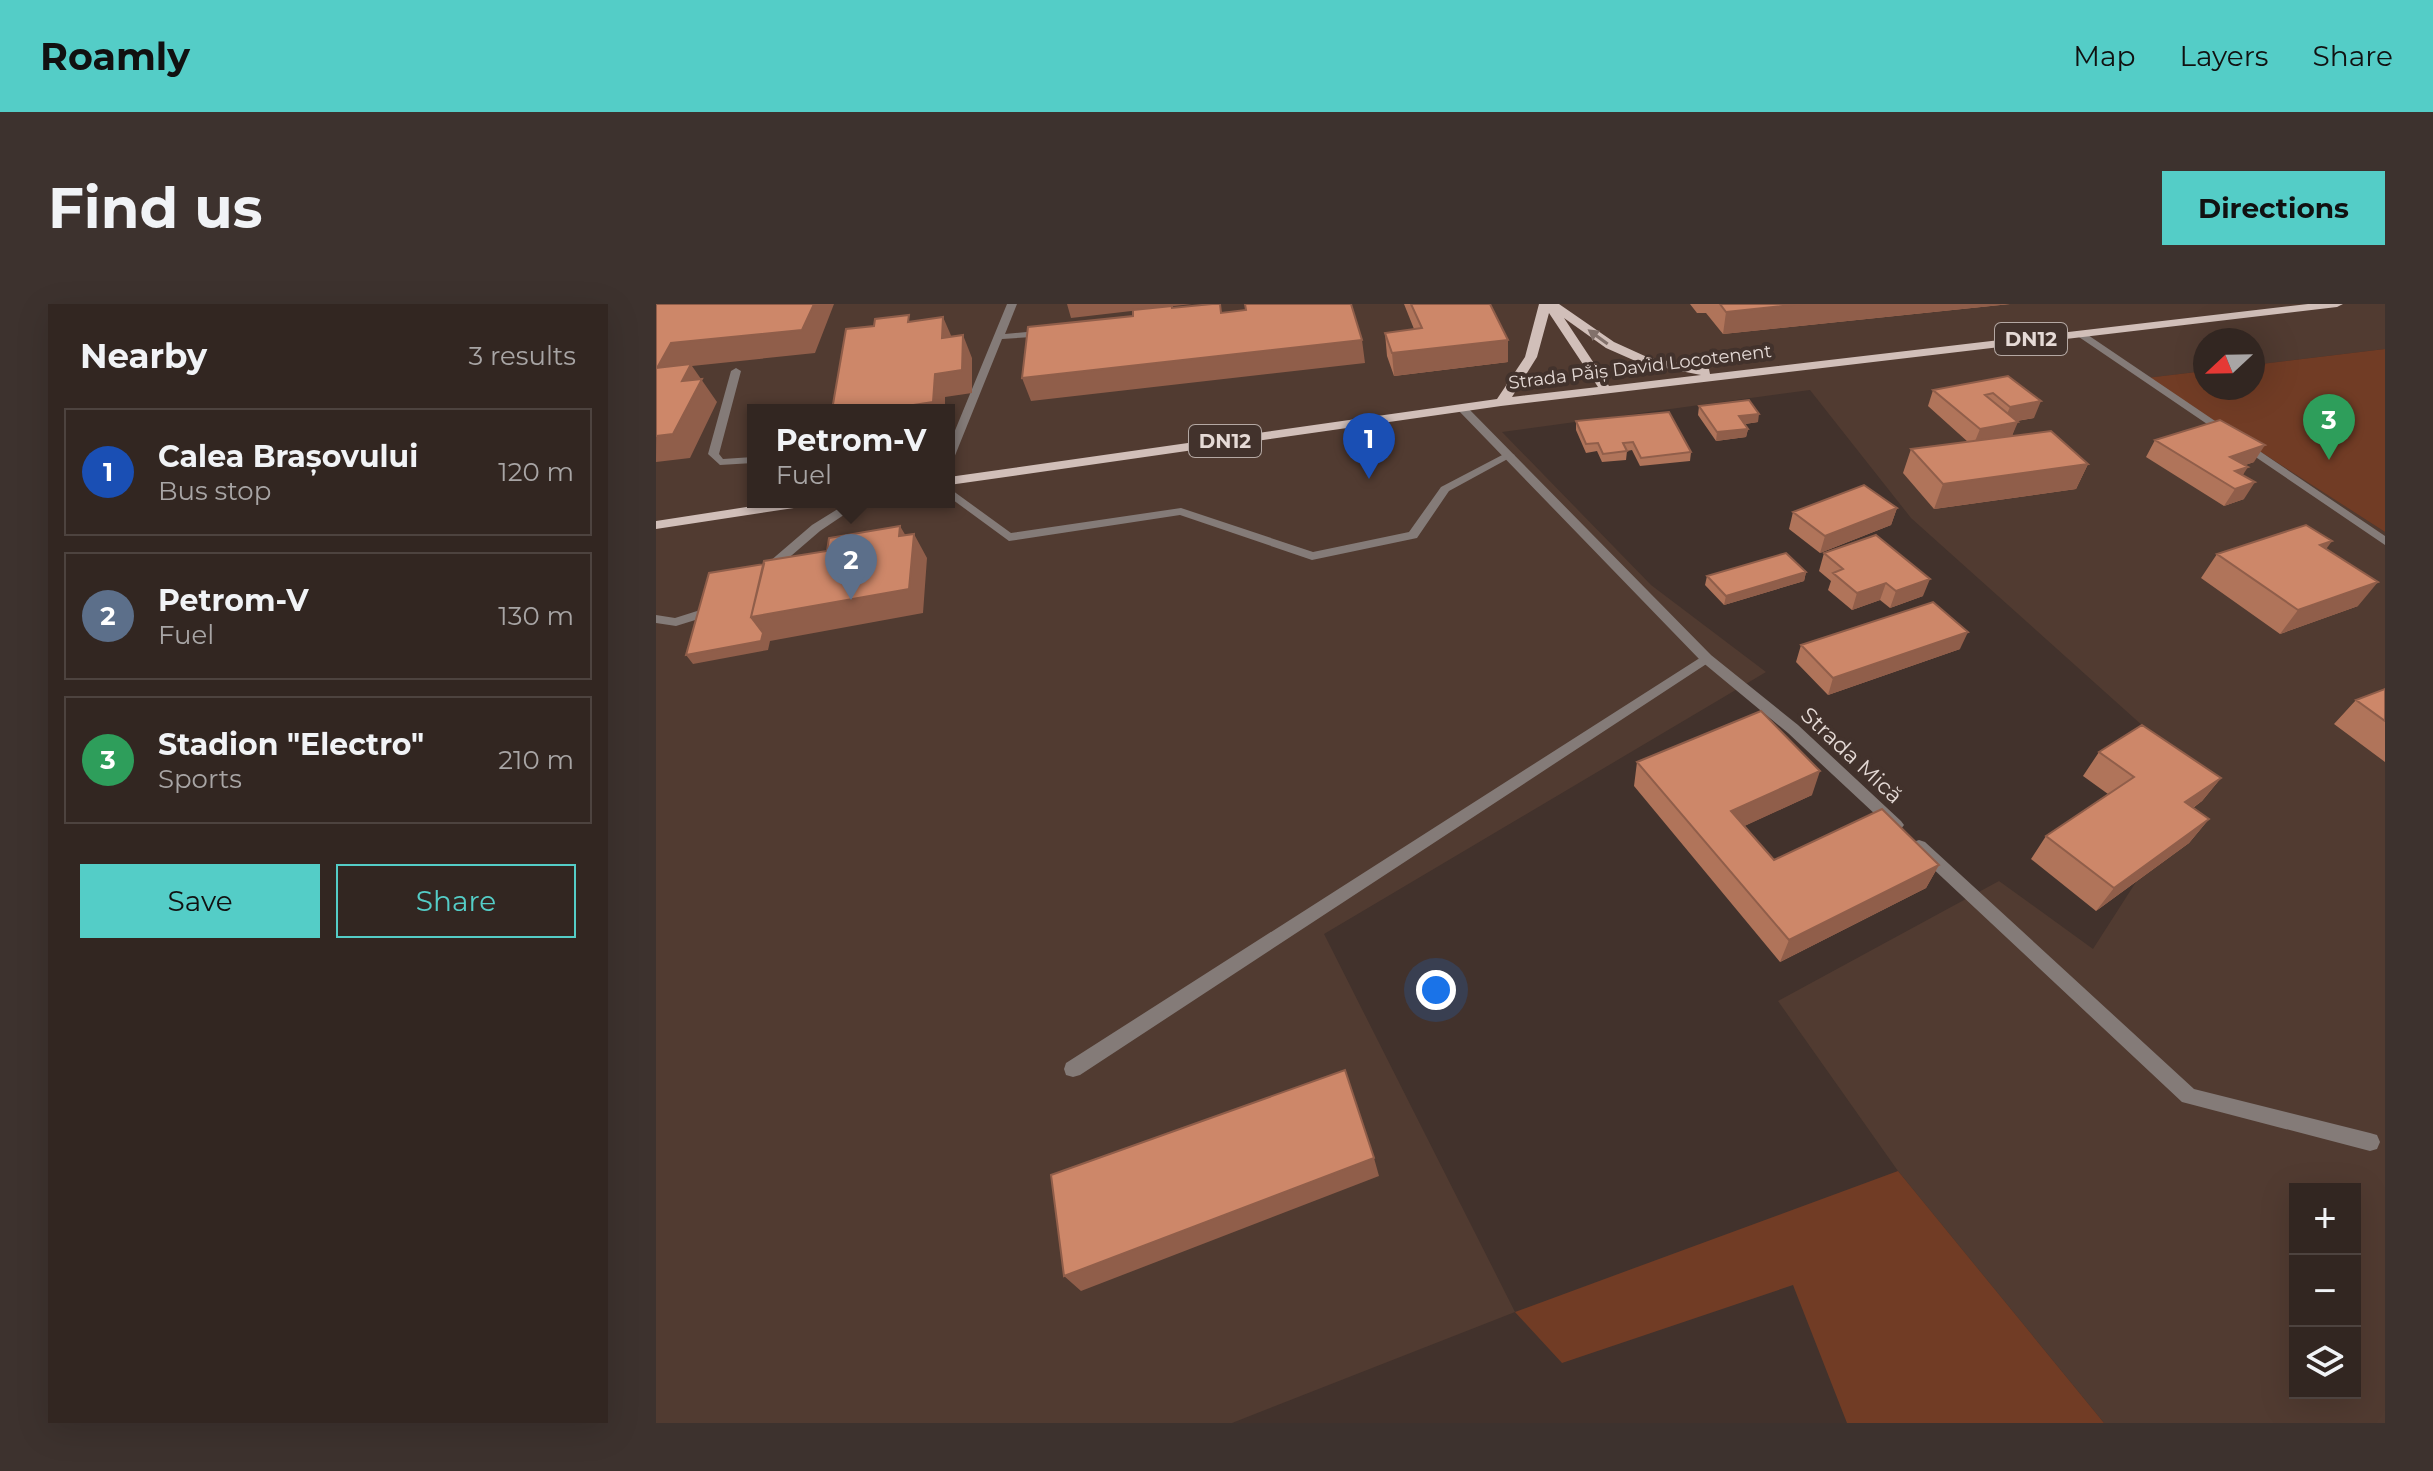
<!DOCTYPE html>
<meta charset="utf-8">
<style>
:root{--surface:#322621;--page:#3d322e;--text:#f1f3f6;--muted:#a8a5a5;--line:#4d433f;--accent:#54cdc7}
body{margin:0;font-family:Montserrat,sans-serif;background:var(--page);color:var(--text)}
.controls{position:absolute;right:24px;bottom:24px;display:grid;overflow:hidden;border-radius:0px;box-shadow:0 8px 32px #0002}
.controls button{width:72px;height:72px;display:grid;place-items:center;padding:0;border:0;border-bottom:2px solid var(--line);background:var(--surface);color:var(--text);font:40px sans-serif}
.compass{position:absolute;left:1537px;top:24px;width:72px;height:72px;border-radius:50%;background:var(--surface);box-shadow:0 8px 32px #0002;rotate:248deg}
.you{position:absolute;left:780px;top:686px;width:28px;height:28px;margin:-20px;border:6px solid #fff;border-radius:50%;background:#1a73e8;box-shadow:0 0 0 12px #1a73e833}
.badge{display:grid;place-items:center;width:52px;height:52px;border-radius:50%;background:var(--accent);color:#fff;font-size:26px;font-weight:700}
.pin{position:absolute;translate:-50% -66px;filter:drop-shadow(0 2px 4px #0008)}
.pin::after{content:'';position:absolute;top:42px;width:28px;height:24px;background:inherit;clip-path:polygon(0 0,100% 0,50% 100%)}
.popup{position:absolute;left:91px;top:100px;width:208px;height:104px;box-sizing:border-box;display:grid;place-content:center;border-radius:0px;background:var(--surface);filter:drop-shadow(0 2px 6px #0005);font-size:26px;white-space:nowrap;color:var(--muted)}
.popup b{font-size:30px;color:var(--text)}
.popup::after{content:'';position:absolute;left:50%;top:100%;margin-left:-16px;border:16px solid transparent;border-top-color:var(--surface)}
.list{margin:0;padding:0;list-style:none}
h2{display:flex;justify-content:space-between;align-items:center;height:104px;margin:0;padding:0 32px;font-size:34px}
h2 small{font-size:26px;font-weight:400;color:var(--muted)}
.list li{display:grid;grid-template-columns:52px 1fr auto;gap:24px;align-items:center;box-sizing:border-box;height:128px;margin:0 16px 16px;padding:0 16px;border:2px solid var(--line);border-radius:0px}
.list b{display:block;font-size:30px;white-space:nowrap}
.list p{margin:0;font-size:26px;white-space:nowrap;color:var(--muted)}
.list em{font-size:26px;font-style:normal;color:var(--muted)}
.actions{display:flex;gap:16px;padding:24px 32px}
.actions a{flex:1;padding:18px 0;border:2px solid var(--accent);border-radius:0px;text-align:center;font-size:28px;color:var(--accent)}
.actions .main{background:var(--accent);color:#111}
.icon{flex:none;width:44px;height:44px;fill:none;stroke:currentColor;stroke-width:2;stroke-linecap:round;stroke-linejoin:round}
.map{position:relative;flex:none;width:1729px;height:1119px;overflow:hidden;border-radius:0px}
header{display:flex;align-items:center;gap:48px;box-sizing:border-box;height:112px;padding:0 40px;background:var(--accent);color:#111}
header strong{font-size:38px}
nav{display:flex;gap:44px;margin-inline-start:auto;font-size:28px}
.intro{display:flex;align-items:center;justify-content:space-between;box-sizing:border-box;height:192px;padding:0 48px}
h1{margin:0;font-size:56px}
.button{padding:20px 36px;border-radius:0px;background:var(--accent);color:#111;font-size:28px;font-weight:700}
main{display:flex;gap:48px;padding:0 48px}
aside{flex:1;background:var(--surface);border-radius:0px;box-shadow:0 8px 32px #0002}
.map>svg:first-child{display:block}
.built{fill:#513b31;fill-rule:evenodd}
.green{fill:#713c25}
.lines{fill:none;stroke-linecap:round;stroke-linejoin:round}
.service{fill:#847b78;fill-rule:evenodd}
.minor{fill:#847b78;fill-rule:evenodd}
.primary{fill:#d1bfb9;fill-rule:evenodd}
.wall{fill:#b0745a}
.shaded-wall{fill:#905e4a}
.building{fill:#cd8769;stroke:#905e4a;stroke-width:2}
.oneway{fill:#82716b}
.labels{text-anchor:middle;stroke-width:8;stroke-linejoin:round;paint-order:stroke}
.far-street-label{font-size:18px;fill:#e5dad6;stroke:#42322c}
.shield{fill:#42322c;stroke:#b4a8a3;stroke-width:2}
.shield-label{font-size:20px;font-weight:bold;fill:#e5dad6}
.street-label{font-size:22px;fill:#e5dad6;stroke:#42322c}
</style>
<header>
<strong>Roamly</strong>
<nav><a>Map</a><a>Layers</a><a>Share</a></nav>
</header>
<div class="intro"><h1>Find us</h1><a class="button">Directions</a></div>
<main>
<aside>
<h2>Nearby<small>3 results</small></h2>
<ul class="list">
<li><span class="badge" style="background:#1a4fb4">1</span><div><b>Calea Brașovului</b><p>Bus stop</p></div><em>120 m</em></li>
<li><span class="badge" style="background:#5c6f8a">2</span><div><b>Petrom-V</b><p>Fuel</p></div><em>130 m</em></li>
<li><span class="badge" style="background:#2e9e5b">3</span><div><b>Stadion &quot;Electro&quot;</b><p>Sports</p></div><em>210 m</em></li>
</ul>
<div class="actions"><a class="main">Save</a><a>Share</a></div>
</aside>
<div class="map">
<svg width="1729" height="1119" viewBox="0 0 1729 1119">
<rect width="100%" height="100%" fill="#42322c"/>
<path class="built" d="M 0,0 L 1729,0 L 1729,45 L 1597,61 L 1597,36 L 1549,36 L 1549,67 L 1491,74 L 1729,228 L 1729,1119 L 1448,1119 L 1242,867 L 1122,697 L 1343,577 L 1437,645 L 1546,475 L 1255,214 L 1154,86 L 846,128 L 995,281 L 1110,368 L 668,630 L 859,1008 L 576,1119 L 0,1119 ZM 97,106 L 293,106 L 293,198 L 97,198 ZM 1639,885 L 1699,885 L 1699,1089 L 1639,1089 Z"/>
<path class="green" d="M 1729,45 L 1729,228 L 1490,74 L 1549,67 L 1549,84 L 1597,84 L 1597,61 Z
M 1242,867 L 1448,1119 L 1191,1119 L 1137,981 L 906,1059 L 859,1008 Z"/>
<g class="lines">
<path class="service" d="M 351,0 L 361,0 L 349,30 L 392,26 L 397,29 L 392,32 L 346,35 L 298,154 L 293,157 L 293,141 Z
M 1420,27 L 1426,27 L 1729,232 L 1729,241 L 1420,31 Z
M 80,64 L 85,67 L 63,150 L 67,155 L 97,153 L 97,159 L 64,161 L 52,150 L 75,67 Z
M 850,149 L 859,151 L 793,187 L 761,234 L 656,256 L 524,211 L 353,237 L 293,193 L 293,184 L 355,229 L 525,204 L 657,248 L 753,228 L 785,183 Z
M 193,198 L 207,198 L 164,227 L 114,270 L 106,270 L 106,264 L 156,221 Z
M 60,301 L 66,305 L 65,308 L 20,322 L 0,319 L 0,311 L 19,314 Z
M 1050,350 L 1055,351 L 1055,357 L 424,771 L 417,773 L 410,771 L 408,765 L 410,759 Z"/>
<path class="minor" d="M 802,102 L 810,102 L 1055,351 L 1142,421 L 1245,517 L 1248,521 L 1245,525 L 1235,525 L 1132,429 L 1045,357 L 802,106 Z
M 1263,536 L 1269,538 L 1538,785 L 1714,829 L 1721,831 L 1724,838 L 1721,845 L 1714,847 L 1526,798 L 1257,546 L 1255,542 L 1257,538 Z"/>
<path class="primary" d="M 883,0 L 903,0 L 958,38 L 991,53 L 1053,65 L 1054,70 L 1652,0 L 1687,0 L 1681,3 L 845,102 L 293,181 L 293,173 L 841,95 L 869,53 ZM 893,9 L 942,83 L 856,93 L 881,53 ZM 908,14 L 950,44 L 984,59 L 1045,71 L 953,82 Z
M 123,198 L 158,198 L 151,202 L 0,225 L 0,217 Z"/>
</g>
<path class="wall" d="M 748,0 L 834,0 L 852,58 L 738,72 L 731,52 L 729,29 L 758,25 Z
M 1034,0 L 1354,0 L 1067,30 L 1050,9 L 1041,9 Z
M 1352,72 L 1378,114 L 1361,117 L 1356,132 L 1432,160 L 1420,185 L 1278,205 L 1247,169 L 1255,145 L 1312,138 L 1272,102 L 1277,86 Z
M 1043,102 L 1102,118 L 1089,120 L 1092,125 L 1090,133 L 1060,137 L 1042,111 Z
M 920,117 L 1035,148 L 1034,157 L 984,162 L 976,146 L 971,147 L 970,156 L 946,158 L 941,147 L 930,149 L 920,126 Z
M 1499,136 L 1598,158 L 1589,161 L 1587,171 L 1588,195 L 1568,202 L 1490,153 Z
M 1241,204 L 1235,221 L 1164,249 L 1133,225 L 1137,208 Z
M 1670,245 L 1702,302 L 1624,330 L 1545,274 L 1561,250 Z
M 1168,249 L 1267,292 L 1234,304 L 1224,296 L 1196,306 L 1172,286 L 1175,277 L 1163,267 Z
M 1150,268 L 1148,277 L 1068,301 L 1049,281 L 1051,272 Z
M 1145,341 L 1304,345 L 1172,391 L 1140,358 Z
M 1729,385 L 1729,458 L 1678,420 L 1700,396 Z
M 1443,448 L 1565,474 L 1546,497 L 1537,504 L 1553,515 L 1533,539 L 1440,607 L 1375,555 L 1390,532 L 1452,490 L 1427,472 Z
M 981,458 L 1156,491 L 1088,522 L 1118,556 L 1283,561 L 1270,584 L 1124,658 L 978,482 Z"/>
<path class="shaded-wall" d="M 158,0 L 178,0 L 159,49 L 36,62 L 61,98 L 34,154 L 0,158 L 1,64 L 15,39 Z
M 411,0 L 536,0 L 415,14 Z
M 1146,0 L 1354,0 L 1067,30 L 1070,8 Z
M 287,13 L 297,36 L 286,34 Z
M 307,31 L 316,54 L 316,89 L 289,93 L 289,106 L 225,106 L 279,70 Z
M 706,36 L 709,59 L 375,97 L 366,74 Z
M 852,36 L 852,58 L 738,72 L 736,49 Z
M 1385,97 L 1378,114 L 1347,119 L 1354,103 Z
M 1103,110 L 1102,118 L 1082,121 L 1083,112 Z
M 1362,118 L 1355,134 L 1317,142 L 1324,125 Z
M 1092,125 L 1090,133 L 1060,137 L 1061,128 Z
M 1609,141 L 1598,158 L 1564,170 L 1574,153 Z
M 1432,160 L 1420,185 L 1278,205 L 1287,180 Z
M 1592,163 L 1581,180 L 1579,167 Z
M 1599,178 L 1588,195 L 1568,202 L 1579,185 Z
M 1241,204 L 1235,221 L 1164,249 L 1169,232 Z
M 244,222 L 257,244 L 258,230 L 271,254 L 267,309 L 114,337 L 112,346 L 37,360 L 30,351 L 95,313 Z
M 1676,237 L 1658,262 L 1664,241 Z
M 1150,268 L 1148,277 L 1068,301 L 1070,292 Z
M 1274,275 L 1267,292 L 1234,304 L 1240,287 Z
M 1722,278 L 1702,302 L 1624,330 L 1642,306 Z
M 1230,279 L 1224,296 L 1196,306 L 1201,289 Z
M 1312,328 L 1304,345 L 1172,391 L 1177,374 Z
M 1164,467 L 1156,491 L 1069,531 L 1075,507 Z
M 1565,474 L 1546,497 L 1511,522 L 1529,498 Z
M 1553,515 L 1533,539 L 1440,607 L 1458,584 Z
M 1283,561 L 1270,584 L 1124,658 L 1133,636 Z
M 718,854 L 723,872 L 425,987 L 408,972 Z"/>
<path class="building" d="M 0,0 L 158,0 L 146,26 L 15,39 L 1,64 L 35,60 L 26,77 L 46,75 L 17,130 L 0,132 Z
M 556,0 L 564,0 L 565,9 L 590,6 L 589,0 L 695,0 L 706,36 L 366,74 L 372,23 L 477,12 L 477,6 L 516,2 L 516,4 Z
M 755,0 L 834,0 L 852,36 L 736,49 L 729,29 L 766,24 Z
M 1064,0 L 1146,0 L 1070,8 Z
M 253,11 L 252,18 L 287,13 L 286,34 L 307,31 L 306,66 L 279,70 L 277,98 L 225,106 L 176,106 L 190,25 L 218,22 L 219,15 Z
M 1352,72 L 1385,97 L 1354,103 L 1337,89 L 1329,91 L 1362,118 L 1324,125 L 1277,86 Z
M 1093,96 L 1103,110 L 1083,112 L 1092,125 L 1061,128 L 1043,102 Z
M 1013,108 L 1035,148 L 985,154 L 977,138 L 967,139 L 971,147 L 947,150 L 942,139 L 930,140 L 920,117 Z
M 1564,116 L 1609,141 L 1574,153 L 1592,163 L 1579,167 L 1599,178 L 1579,185 L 1499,136 Z
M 1395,127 L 1432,160 L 1287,180 L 1255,145 Z
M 1208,181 L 1241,204 L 1169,232 L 1137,208 Z
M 1650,221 L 1676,237 L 1664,241 L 1722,278 L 1642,306 L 1561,250 Z
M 244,222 L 243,232 L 258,230 L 253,285 L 95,313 L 108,257 L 171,247 L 173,234 Z
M 1220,231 L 1274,275 L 1240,287 L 1230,279 L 1201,289 L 1177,269 L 1187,265 L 1168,249 Z
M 1130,249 L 1150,268 L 1070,292 L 1051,272 Z
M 108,260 L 95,313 L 107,329 L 105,337 L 30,351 L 53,269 Z
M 1277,298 L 1312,328 L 1177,374 L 1145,341 Z
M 1729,385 L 1729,417 L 1700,396 Z
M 1105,407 L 1164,467 L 1075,507 L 1118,556 L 1226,505 L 1283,561 L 1133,636 L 981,458 Z
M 1486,421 L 1565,474 L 1529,498 L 1553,515 L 1458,584 L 1390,532 L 1478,473 L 1443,448 Z
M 689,766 L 718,854 L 408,972 L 395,871 Z"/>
<defs><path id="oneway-solid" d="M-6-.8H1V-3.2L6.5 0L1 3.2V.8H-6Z" transform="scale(2)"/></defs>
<use class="oneway" href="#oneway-solid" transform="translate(942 33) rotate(-144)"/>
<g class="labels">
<g class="far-street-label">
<text transform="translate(984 63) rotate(-7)" y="6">Strada Păiș David Locotenent</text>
</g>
<g class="shield">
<rect x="1339" y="19" width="72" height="32" rx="6"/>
<rect x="533" y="121" width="72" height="32" rx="6"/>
</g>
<g class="shield-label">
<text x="1375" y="42">DN12</text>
<text x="569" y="144">DN12</text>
</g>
<g class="street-label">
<text transform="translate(1196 451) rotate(43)" y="8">Strada Mică</text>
</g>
</g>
</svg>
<div class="controls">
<button>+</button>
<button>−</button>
<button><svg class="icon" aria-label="layers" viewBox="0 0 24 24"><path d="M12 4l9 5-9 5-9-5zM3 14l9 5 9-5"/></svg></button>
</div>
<svg class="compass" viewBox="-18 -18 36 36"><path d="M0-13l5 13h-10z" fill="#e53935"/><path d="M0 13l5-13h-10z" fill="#a8a5a5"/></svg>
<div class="you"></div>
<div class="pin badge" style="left:713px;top:175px;background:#1a4fb4">1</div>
<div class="pin badge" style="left:195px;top:296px;background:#5c6f8a">2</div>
<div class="popup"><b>Petrom-V</b>Fuel</div>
<div class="pin badge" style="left:1673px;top:156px;background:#2e9e5b">3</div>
</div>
</main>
